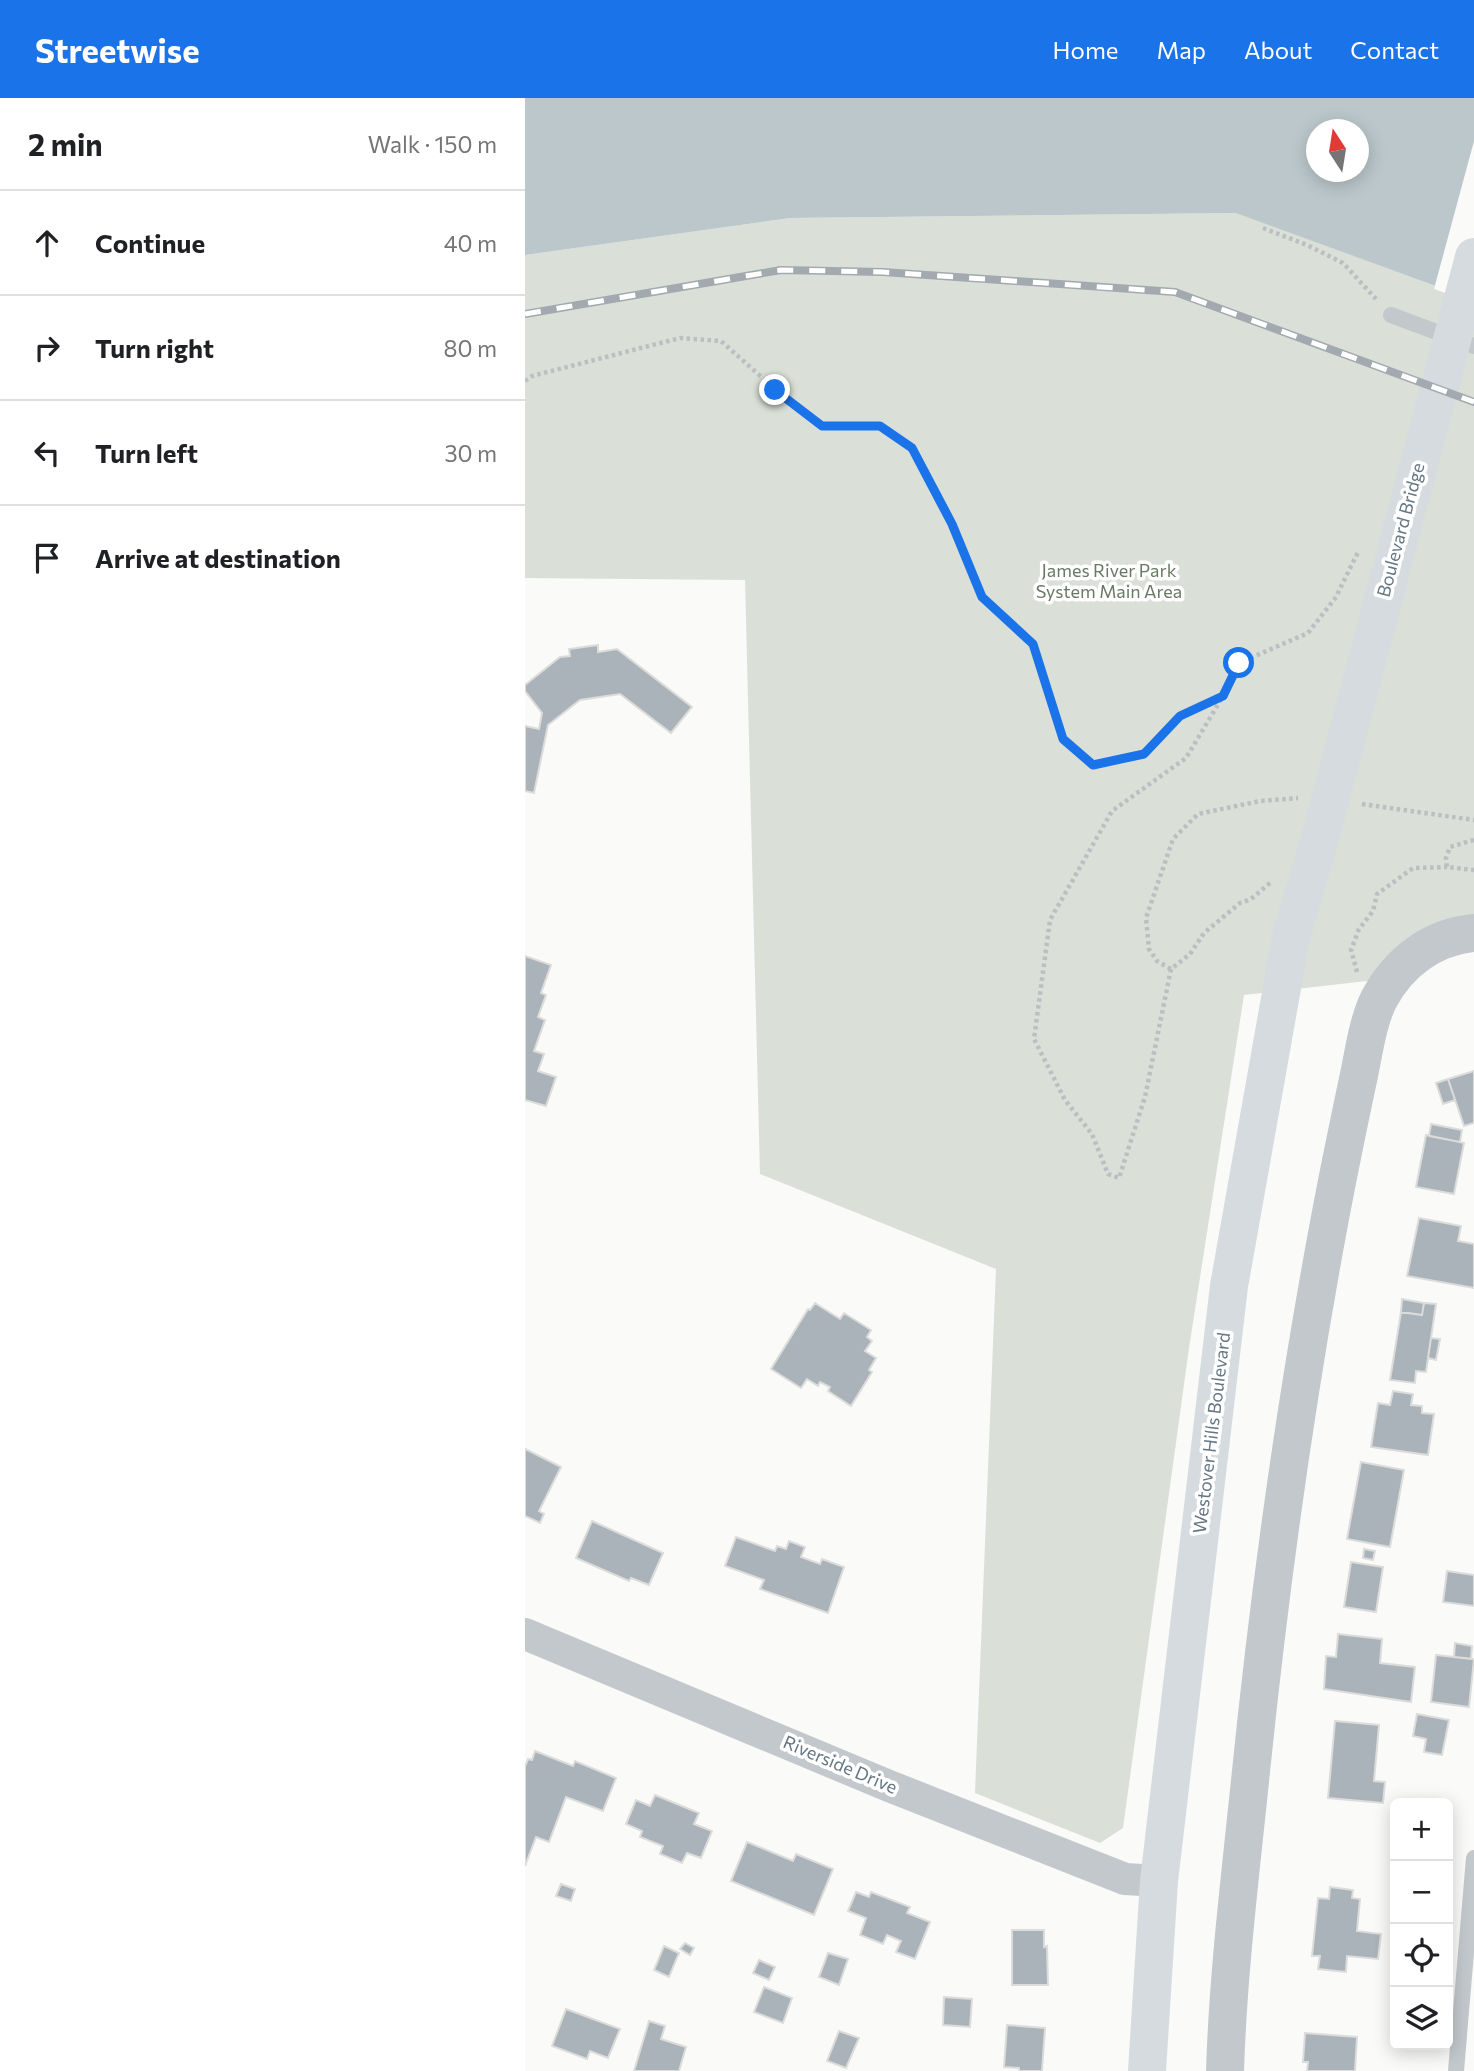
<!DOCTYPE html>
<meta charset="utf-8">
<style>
:root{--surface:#fff;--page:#f2f2f2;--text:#202124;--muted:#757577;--line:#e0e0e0;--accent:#1a73e8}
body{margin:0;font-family:Commissioner,sans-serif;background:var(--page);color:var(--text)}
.controls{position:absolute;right:21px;bottom:21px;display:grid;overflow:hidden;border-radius:10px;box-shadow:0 4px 18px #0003}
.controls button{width:63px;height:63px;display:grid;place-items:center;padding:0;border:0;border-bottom:2px solid var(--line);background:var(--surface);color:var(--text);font:35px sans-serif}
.compass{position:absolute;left:781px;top:21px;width:63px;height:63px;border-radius:50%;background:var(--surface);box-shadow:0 4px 18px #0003;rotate:348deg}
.stop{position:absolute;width:21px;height:21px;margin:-16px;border:5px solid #1a73e8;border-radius:50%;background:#fff}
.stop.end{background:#1a73e8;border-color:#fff;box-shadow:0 2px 7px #0008}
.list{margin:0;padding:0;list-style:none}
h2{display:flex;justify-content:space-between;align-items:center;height:91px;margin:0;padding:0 28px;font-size:30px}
h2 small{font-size:23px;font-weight:400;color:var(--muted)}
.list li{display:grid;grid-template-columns:46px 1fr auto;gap:21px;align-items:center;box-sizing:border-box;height:105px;padding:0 28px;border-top:2px solid var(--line)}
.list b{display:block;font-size:26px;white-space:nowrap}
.list em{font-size:23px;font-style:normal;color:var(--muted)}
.icon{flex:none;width:38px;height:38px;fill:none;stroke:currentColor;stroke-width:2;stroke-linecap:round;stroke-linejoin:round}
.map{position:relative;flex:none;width:949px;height:1973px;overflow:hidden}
header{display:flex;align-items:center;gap:42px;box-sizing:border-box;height:98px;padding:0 35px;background:var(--accent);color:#fff}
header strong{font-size:33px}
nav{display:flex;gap:38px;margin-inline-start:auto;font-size:24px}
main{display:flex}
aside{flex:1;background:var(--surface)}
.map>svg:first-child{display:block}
.green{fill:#dadfd7}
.water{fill:#bbc7cb;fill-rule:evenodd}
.pier{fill:#fafaf8}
.building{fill:#aab3b9;stroke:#dcdcda;stroke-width:2}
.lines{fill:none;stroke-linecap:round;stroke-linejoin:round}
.path{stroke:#bbbfc2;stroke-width:4.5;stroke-dasharray:3.5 3.5;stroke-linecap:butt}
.service{stroke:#c3c8cc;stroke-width:16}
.minor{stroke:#c3c8cc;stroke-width:32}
.tertiary{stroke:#c3c8cc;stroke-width:38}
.primary{stroke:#d6dbdf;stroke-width:38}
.rail-casing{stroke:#a2aab0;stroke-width:8}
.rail{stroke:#fff;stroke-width:5;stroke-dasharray:16;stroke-linecap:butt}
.route{stroke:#1a73e8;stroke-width:9}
.labels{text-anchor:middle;stroke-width:7;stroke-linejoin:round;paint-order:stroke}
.street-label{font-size:18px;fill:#657683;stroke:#fff}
.park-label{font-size:18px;fill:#687a64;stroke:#fff}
</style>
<header>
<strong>Streetwise</strong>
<nav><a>Home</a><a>Map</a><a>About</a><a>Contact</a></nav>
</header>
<main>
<aside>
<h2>2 min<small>Walk · 150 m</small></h2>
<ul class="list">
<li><svg class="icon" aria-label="ahead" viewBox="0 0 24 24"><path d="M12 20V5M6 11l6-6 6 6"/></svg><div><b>Continue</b></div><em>40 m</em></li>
<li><svg class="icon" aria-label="right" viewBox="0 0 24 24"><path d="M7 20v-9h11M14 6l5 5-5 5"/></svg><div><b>Turn right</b></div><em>80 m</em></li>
<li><svg class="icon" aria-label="left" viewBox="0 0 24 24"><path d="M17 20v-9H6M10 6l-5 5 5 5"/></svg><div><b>Turn left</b></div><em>30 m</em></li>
<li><svg class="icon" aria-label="arrive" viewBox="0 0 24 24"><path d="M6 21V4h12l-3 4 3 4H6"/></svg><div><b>Arrive at destination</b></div></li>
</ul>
</aside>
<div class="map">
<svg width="949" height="1973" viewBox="0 0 949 1973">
<rect width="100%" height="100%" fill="#fafaf8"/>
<path class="green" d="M 712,115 L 949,202 L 949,835 L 868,880 L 719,897 L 664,1250 L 598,1730 L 575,1745 L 450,1695 L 471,1171 L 235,1076 L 220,482 L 0,480 L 0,157 L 265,120 Z"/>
<path class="water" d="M 0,0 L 949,0 L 949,202 L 711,115 L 265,120 L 0,157 ZM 792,32 L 834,32 L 834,74 L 792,74 Z"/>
<path class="pier" d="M 949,43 L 949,200 L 948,205 L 909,191 Z"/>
<path class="building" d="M 73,547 L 73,554 L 92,551 L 167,609 L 146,635 L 95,596 L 55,602 L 23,627 L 9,695 L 0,693 L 0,628 L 14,631 L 17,615 L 0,593 L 0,587 L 35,559 L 45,558 L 44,551 Z
M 0,858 L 26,867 L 16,895 L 21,897 L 13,919 L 20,922 L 9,953 L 19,956 L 13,973 L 31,979 L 21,1008 L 0,1002 Z
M 949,973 L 949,1025 L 939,1028 L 923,981 Z
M 923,981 L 930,1002 L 918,1006 L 911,985 Z
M 906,1026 L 937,1032 L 935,1044 L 904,1038 Z
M 901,1037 L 939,1045 L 929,1096 L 891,1089 Z
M 894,1120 L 936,1128 L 933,1143 L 949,1146 L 949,1190 L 882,1178 Z
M 877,1201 L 899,1205 L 897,1217 L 876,1214 Z
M 290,1205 L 315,1221 L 319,1215 L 346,1232 L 342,1239 L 347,1243 L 340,1253 L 351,1260 L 344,1272 L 347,1274 L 326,1308 L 303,1293 L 305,1289 L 295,1284 L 293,1288 L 282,1281 L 276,1290 L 246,1271 L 283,1211 L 285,1212 Z
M 899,1205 L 911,1206 L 901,1274 L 891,1273 L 890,1285 L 865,1282 L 876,1214 L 897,1217 Z
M 906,1240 L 915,1241 L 911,1262 L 903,1260 Z
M 868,1293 L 888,1296 L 886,1307 L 897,1308 L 897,1315 L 909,1316 L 903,1357 L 846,1349 L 853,1305 L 865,1307 Z
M 0,1351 L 36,1369 L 14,1413 L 19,1416 L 15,1425 L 0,1418 Z
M 836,1364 L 879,1372 L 865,1449 L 822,1441 Z
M 67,1423 L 138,1455 L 124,1487 L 106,1480 L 104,1483 L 51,1460 Z
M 211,1439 L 250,1453 L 252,1448 L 261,1451 L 264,1443 L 280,1449 L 276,1459 L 295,1466 L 297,1461 L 319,1469 L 303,1515 L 235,1491 L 239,1482 L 200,1468 Z
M 839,1451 L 850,1453 L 848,1462 L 838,1460 Z
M 826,1464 L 858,1469 L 851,1514 L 819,1509 Z
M 922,1473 L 949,1477 L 949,1508 L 918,1504 Z
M 813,1536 L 857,1541 L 855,1565 L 890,1569 L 886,1604 L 799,1591 L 801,1558 L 811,1559 Z
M 930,1545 L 947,1548 L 946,1561 L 929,1559 Z
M 911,1557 L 949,1561 L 944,1609 L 906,1604 Z
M 892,1616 L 924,1622 L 917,1657 L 899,1654 L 901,1641 L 888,1638 Z
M 810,1623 L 854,1627 L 849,1683 L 860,1684 L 858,1705 L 803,1700 Z
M 10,1653 L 48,1668 L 50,1663 L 91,1680 L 78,1713 L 41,1699 L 24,1744 L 11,1739 L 0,1768 L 0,1669 L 3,1661 L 7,1662 Z
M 130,1697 L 174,1715 L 169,1726 L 187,1733 L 176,1760 L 162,1755 L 157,1765 L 135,1756 L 138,1748 L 115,1739 L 117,1733 L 101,1726 L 111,1702 L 125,1708 Z
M 222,1744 L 268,1763 L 271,1756 L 308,1771 L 289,1817 L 206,1783 Z
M 36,1786 L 50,1791 L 46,1803 L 31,1798 Z
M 805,1789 L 828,1792 L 827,1800 L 835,1801 L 832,1833 L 856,1836 L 853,1861 L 822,1858 L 821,1874 L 793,1871 L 795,1858 L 787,1858 L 793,1800 L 804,1801 Z
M 331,1794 L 344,1799 L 346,1794 L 385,1809 L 382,1815 L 405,1824 L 390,1861 L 371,1854 L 376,1843 L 362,1837 L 358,1846 L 335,1837 L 341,1820 L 323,1813 Z
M 487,1832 L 519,1832 L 519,1849 L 522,1848 L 523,1887 L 487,1887 Z
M 160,1845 L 169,1850 L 165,1857 L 155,1851 Z
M 139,1848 L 154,1855 L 144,1879 L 129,1872 Z
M 303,1855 L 323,1861 L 314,1887 L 294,1879 Z
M 234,1862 L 250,1869 L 244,1882 L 228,1875 Z
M 239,1889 L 267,1900 L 258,1925 L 229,1914 Z
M 419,1899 L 447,1901 L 445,1929 L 418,1927 Z
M 41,1911 L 95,1931 L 83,1960 L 65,1953 L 62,1961 L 27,1948 Z
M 124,1923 L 140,1928 L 136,1941 L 161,1949 L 154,1973 L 109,1973 Z
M 482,1927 L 520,1930 L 517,1973 L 494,1973 L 494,1970 L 479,1969 Z
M 314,1933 L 334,1940 L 321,1970 L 302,1963 Z
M 780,1935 L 832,1939 L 830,1973 L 782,1973 L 783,1964 L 778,1964 Z"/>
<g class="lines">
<path class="path" d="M 738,130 L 782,147 L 818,165 L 851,201
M 0,283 L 7,278 L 155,240 L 196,243 L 250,291 L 297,328 L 355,328 L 387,350 L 427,426 L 457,499 L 508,546 L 538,641 L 568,667 L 619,656 L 655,618 L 698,599
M 837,706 L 949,722
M 949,742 L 925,749 L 921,760 L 922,769 L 949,772
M 745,785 L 726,801 L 715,805 L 679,835 L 665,856 L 646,871 L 632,863 L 624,851 L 621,820 L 648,741 L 673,716 L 735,703 L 773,700
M 646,871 L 620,999 L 594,1080 L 583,1076 L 567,1036 L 540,1002 L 509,941 L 525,822 L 587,713 L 661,660 L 698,598 L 714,565 L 783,535 L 811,499 L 834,452
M 832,874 L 826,852 L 834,831 L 848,813 L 852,796 L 888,770 L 922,769"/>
<path class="service" d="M 866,217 L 949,248
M 931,1973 L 949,1760"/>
<path class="minor" d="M 0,1536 L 364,1688 L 600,1781 L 634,1783"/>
<path class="tertiary" d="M 700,1973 C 703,1876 715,1780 725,1683 C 744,1495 770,1306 805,1120 C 814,1072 824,1024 834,977 C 839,953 843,923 854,901 C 874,864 907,839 949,835"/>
<path class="primary" d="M 622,1973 L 634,1783 L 704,1188 L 766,839 L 795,740 L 949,159"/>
<g class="rail-casing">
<path id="rail" d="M 0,216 L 256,172 L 358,174 L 650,194 L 949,304"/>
</g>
<use href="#rail" class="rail"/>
</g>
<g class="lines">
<path class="route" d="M 250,292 L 297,328 L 355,328 L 387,350 L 427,426 L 457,499 L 508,546 L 538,641 L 568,667 L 619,656 L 655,618 L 698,598 L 714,565"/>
</g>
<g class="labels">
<g class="street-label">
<text transform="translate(876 432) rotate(-75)" y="6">Boulevard Bridge</text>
<text transform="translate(687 1335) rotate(-83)" y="6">Westover Hills Boulevard</text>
<text transform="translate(315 1667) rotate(23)" y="6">Riverside Drive</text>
</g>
<g class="park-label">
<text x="584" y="479">James River Park<tspan x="584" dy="21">System Main Area</tspan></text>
</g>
</g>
</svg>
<div class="controls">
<button>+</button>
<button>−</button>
<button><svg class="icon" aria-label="locate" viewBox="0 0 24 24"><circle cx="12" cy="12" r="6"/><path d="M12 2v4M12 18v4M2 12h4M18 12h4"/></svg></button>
<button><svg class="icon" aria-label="layers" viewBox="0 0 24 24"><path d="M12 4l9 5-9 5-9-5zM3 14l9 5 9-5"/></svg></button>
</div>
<svg class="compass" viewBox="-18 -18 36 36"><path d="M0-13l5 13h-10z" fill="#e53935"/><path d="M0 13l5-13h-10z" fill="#757577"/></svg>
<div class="stop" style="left:714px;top:565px"></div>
<div class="stop end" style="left:250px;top:292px"></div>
</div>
</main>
